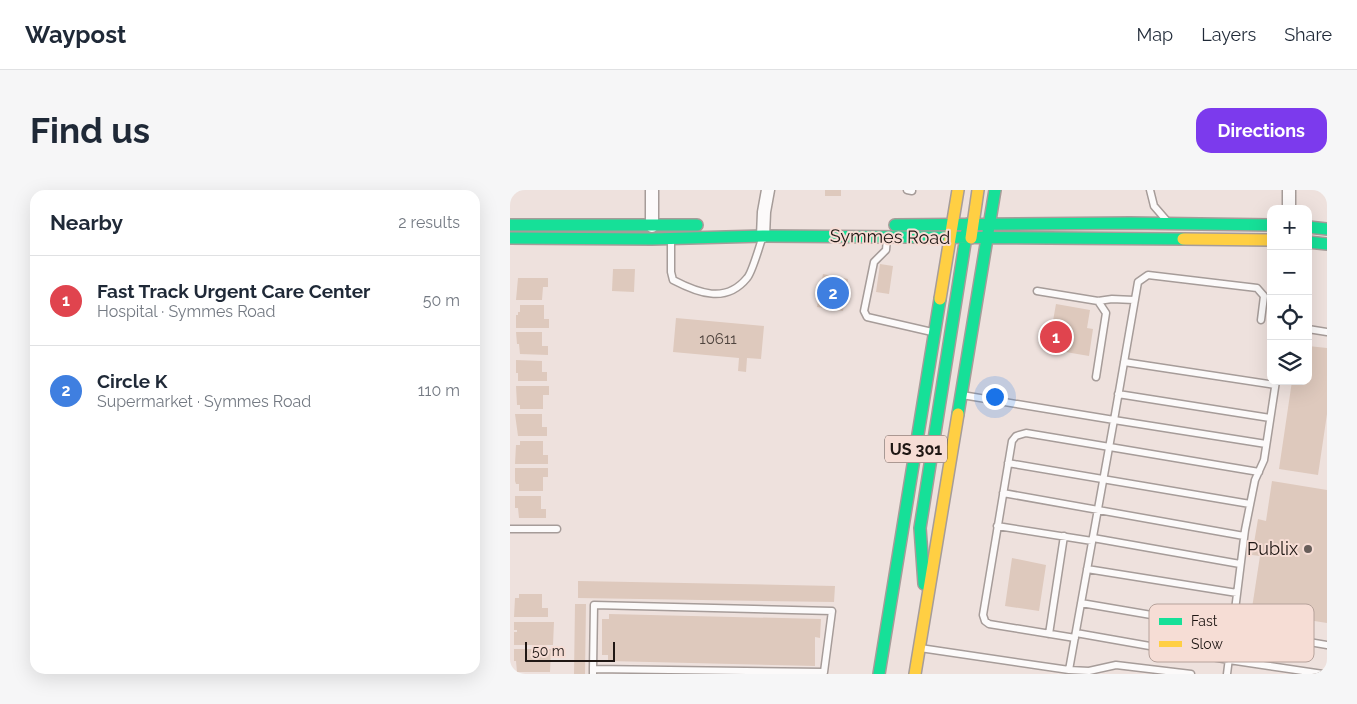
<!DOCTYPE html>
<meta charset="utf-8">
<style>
:root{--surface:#fff;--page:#f6f6f7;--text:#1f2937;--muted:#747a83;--line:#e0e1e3;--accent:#7c3aed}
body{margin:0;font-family:Raleway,sans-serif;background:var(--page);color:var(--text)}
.controls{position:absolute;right:15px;top:15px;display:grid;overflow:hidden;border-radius:10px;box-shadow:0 5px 20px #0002}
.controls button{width:45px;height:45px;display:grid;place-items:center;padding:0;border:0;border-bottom:1px solid var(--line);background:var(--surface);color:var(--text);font:25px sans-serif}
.scale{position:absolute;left:15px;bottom:12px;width:90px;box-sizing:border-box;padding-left:5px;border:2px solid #1f1714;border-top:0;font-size:14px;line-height:18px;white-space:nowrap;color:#1f1714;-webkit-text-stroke:4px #f6ddd5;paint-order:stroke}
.you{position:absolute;left:484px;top:206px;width:18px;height:18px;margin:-12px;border:4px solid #fff;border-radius:50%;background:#1a73e8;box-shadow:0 0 0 8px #1a73e833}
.badge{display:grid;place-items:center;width:32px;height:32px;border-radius:50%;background:var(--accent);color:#fff;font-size:16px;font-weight:700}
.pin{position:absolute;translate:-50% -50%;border:2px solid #fff;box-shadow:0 1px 5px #0006}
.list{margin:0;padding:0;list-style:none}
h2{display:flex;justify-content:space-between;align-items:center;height:65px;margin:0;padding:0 20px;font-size:21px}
h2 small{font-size:16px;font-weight:400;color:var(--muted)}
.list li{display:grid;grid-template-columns:32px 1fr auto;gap:15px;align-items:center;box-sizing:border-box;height:90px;padding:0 20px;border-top:1px solid var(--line)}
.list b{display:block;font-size:19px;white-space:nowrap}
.list p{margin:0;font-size:16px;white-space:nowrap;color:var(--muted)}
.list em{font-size:16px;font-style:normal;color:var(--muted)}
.icon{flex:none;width:28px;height:28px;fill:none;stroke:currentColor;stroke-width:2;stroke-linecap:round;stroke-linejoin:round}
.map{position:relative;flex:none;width:817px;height:484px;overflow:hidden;border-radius:15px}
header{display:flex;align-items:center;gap:30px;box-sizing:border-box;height:70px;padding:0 25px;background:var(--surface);border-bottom:1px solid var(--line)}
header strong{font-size:24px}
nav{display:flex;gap:28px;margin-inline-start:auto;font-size:18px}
.intro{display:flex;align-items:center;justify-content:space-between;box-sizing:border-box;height:120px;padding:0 30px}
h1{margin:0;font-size:35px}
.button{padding:12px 22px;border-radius:15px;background:var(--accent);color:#fff;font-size:18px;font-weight:700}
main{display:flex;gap:30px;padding:0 30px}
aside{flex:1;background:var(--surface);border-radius:15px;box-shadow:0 5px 20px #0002}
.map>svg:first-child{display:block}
.building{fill:#dec9bd}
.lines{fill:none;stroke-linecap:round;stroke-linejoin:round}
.lane-casing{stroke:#a69c99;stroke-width:9}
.street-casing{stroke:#a69c99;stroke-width:15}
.fast-casing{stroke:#a69c99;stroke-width:14}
.slow-casing{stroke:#a69c99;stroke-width:14}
.lane{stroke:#fcfafa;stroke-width:6}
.street{stroke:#fcfafa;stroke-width:12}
.fast{stroke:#16e098;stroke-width:11}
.slow{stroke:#ffcf43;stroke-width:11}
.poi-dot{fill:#675e5a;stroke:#f6ddd5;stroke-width:2}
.labels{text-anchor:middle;stroke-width:4;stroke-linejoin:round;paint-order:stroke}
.number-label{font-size:15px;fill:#4f443e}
.shield{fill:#f6ddd5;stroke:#60524e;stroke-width:1}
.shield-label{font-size:16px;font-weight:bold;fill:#1f1714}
.street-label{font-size:18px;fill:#1f1714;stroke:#f6ddd5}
.poi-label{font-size:18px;fill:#1f1714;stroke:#f6ddd5;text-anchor:end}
.key{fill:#f6ddd5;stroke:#b6a29b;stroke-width:1}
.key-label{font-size:14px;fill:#1f1714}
</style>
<header>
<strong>Waypost</strong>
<nav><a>Map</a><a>Layers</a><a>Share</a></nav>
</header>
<div class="intro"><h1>Find us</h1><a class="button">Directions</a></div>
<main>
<aside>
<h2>Nearby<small>2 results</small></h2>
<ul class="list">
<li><span class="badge" style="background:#e0444e">1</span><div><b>Fast Track Urgent Care Center</b><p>Hospital · Symmes Road</p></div><em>50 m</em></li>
<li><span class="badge" style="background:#3f7fe0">2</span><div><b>Circle K</b><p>Supermarket · Symmes Road</p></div><em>110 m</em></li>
</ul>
</aside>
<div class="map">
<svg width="817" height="484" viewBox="0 0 817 484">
<rect width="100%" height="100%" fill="#eee1dd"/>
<path class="building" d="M 315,0 L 331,0 L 331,6 L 315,6 Z
M 370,74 L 383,76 L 379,104 L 366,102 Z
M 103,79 L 125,79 L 124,102 L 102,101 Z
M 313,84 L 338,89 L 333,121 L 307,117 Z
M 8,88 L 38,88 L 38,97 L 33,97 L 32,110 L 6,110 Z
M 546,114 L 580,120 L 577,138 L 583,139 L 579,166 L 538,159 Z
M 10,115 L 34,115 L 34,129 L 39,129 L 39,138 L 6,138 L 6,125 L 8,125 L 8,122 L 10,122 Z
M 166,128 L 254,136 L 251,169 L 237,168 L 236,182 L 228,181 L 229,168 L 163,162 Z
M 6,142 L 32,142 L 32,156 L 38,156 L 38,165 L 10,164 L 9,154 L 7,154 Z
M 798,156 L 817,158 L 817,224 L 808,285 L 769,279 L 782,191 L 798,191 Z
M 6,170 L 32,171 L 32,182 L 37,182 L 37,191 L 8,191 L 8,183 L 6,183 Z
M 6,196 L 39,196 L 39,205 L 33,205 L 33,219 L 10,219 L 10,215 L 7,215 Z
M 5,224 L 32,224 L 32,237 L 37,237 L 37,246 L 8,246 Z
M 10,251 L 33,251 L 33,265 L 38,265 L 38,274 L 5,274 L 6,255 L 10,255 Z
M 5,278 L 38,278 L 38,287 L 33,287 L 33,301 L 9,301 L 9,294 L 6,294 L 5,291 Z
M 762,291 L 817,300 L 817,433 L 779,427 L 778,437 L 740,431 L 750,366 L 742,365 L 748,329 L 756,331 Z
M 5,306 L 31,306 L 31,319 L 36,319 L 36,328 L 9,328 L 8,318 L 5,318 Z
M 502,368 L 536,375 L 529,421 L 495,416 Z
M 68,391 L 325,396 L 324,412 L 68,408 Z
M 9,404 L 32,404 L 32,418 L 38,418 L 38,427 L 4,427 L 5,408 L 9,408 Z
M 65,414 L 76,414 L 75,484 L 64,484 Z
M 99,424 L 311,429 L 310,448 L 305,447 L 305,476 L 98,471 L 98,465 L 92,465 L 92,429 L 99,429 Z
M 4,432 L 44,432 L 43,455 L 4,455 L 4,442 L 7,442 L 7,440 L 4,440 Z
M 4,459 L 41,459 L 40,482 L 7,482 L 6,471 L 4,471 Z"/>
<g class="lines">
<g class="lane-casing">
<path id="lane" d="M 397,0 L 402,1
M 640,0 L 644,16 L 657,31
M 377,48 L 376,60 L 364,72 L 354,121 L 357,127 L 422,142
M 161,50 L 161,82 L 163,90 C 188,103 216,114 237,88 C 242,83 249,57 252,49
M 527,101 L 588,111 L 602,109 L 624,110
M 798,139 L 817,142
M 614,172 L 765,195
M 586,187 L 596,123 L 588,111
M 608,204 L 760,228
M 452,205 L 604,230 L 628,92 L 638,85 L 747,98 L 754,106 L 751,130
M 498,273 L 740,314
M 493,303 L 734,346
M 487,336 L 582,351
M 0,339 L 47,339
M 583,348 L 730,374
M 577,379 L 727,403
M 571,413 L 817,455
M 566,443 L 719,470 L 813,484
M 539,444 L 554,346
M 565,448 L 479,434 L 475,431 L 473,425 L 502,251 L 506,246 L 516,243 L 749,282
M 410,458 L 559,480 L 604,230 L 756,254
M 559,480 L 579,481 L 606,475 L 681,484
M 83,484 L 83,479 L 84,415 L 322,421 L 314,482 L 83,479
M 717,484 L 735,340 L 745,290 L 754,270 L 766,191"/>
</g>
<g class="street-casing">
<path id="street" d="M 779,19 L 779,0
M 142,36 L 142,0
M 253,46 L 254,22 L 258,0"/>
</g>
<g class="fast-casing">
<path id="fast" d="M 0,35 L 187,35
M 385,35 L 620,33 L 761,35
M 798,37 L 817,39
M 0,48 L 142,49 L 253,46 L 673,49
M 798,52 L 817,54
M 448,224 L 485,0
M 414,394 L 410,338 L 458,34
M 369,484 L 430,109"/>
</g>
<g class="slow-casing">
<path id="slow" d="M 461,48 L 468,0
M 673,49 L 761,50
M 430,109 L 448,0
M 405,484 L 448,224"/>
</g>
<use href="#lane" class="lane"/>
<use href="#street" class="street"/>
<use href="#fast" class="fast"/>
<use href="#slow" class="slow"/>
</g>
<circle class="poi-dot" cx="798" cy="359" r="5"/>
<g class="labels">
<g class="number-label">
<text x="208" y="154">10611</text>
</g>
<rect class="shield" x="375" y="245.5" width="62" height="27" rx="4"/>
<g class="shield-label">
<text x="406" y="265">US 301</text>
</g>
<g class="street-label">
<text transform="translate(380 47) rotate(1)" y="6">Symmes Road</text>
</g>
<g class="poi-label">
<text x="788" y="365">Publix</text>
</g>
</g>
<rect x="639" y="414" width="165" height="58" rx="8" class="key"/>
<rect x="649" y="428" width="23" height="7" fill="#16e098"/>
<rect x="649" y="451" width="23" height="6" fill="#ffcf43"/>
<g class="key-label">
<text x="681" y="436">Fast</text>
<text x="681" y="459">Slow</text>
</g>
</svg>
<div class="controls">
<button>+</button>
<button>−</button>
<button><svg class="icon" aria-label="locate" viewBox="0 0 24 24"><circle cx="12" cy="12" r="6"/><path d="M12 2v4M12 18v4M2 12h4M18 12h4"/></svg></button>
<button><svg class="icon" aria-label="layers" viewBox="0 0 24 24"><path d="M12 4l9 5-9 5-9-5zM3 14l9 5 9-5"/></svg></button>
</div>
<div class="scale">50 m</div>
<div class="you"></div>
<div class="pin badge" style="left:546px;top:147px;background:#e0444e">1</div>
<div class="pin badge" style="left:323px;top:103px;background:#3f7fe0">2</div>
</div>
</main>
